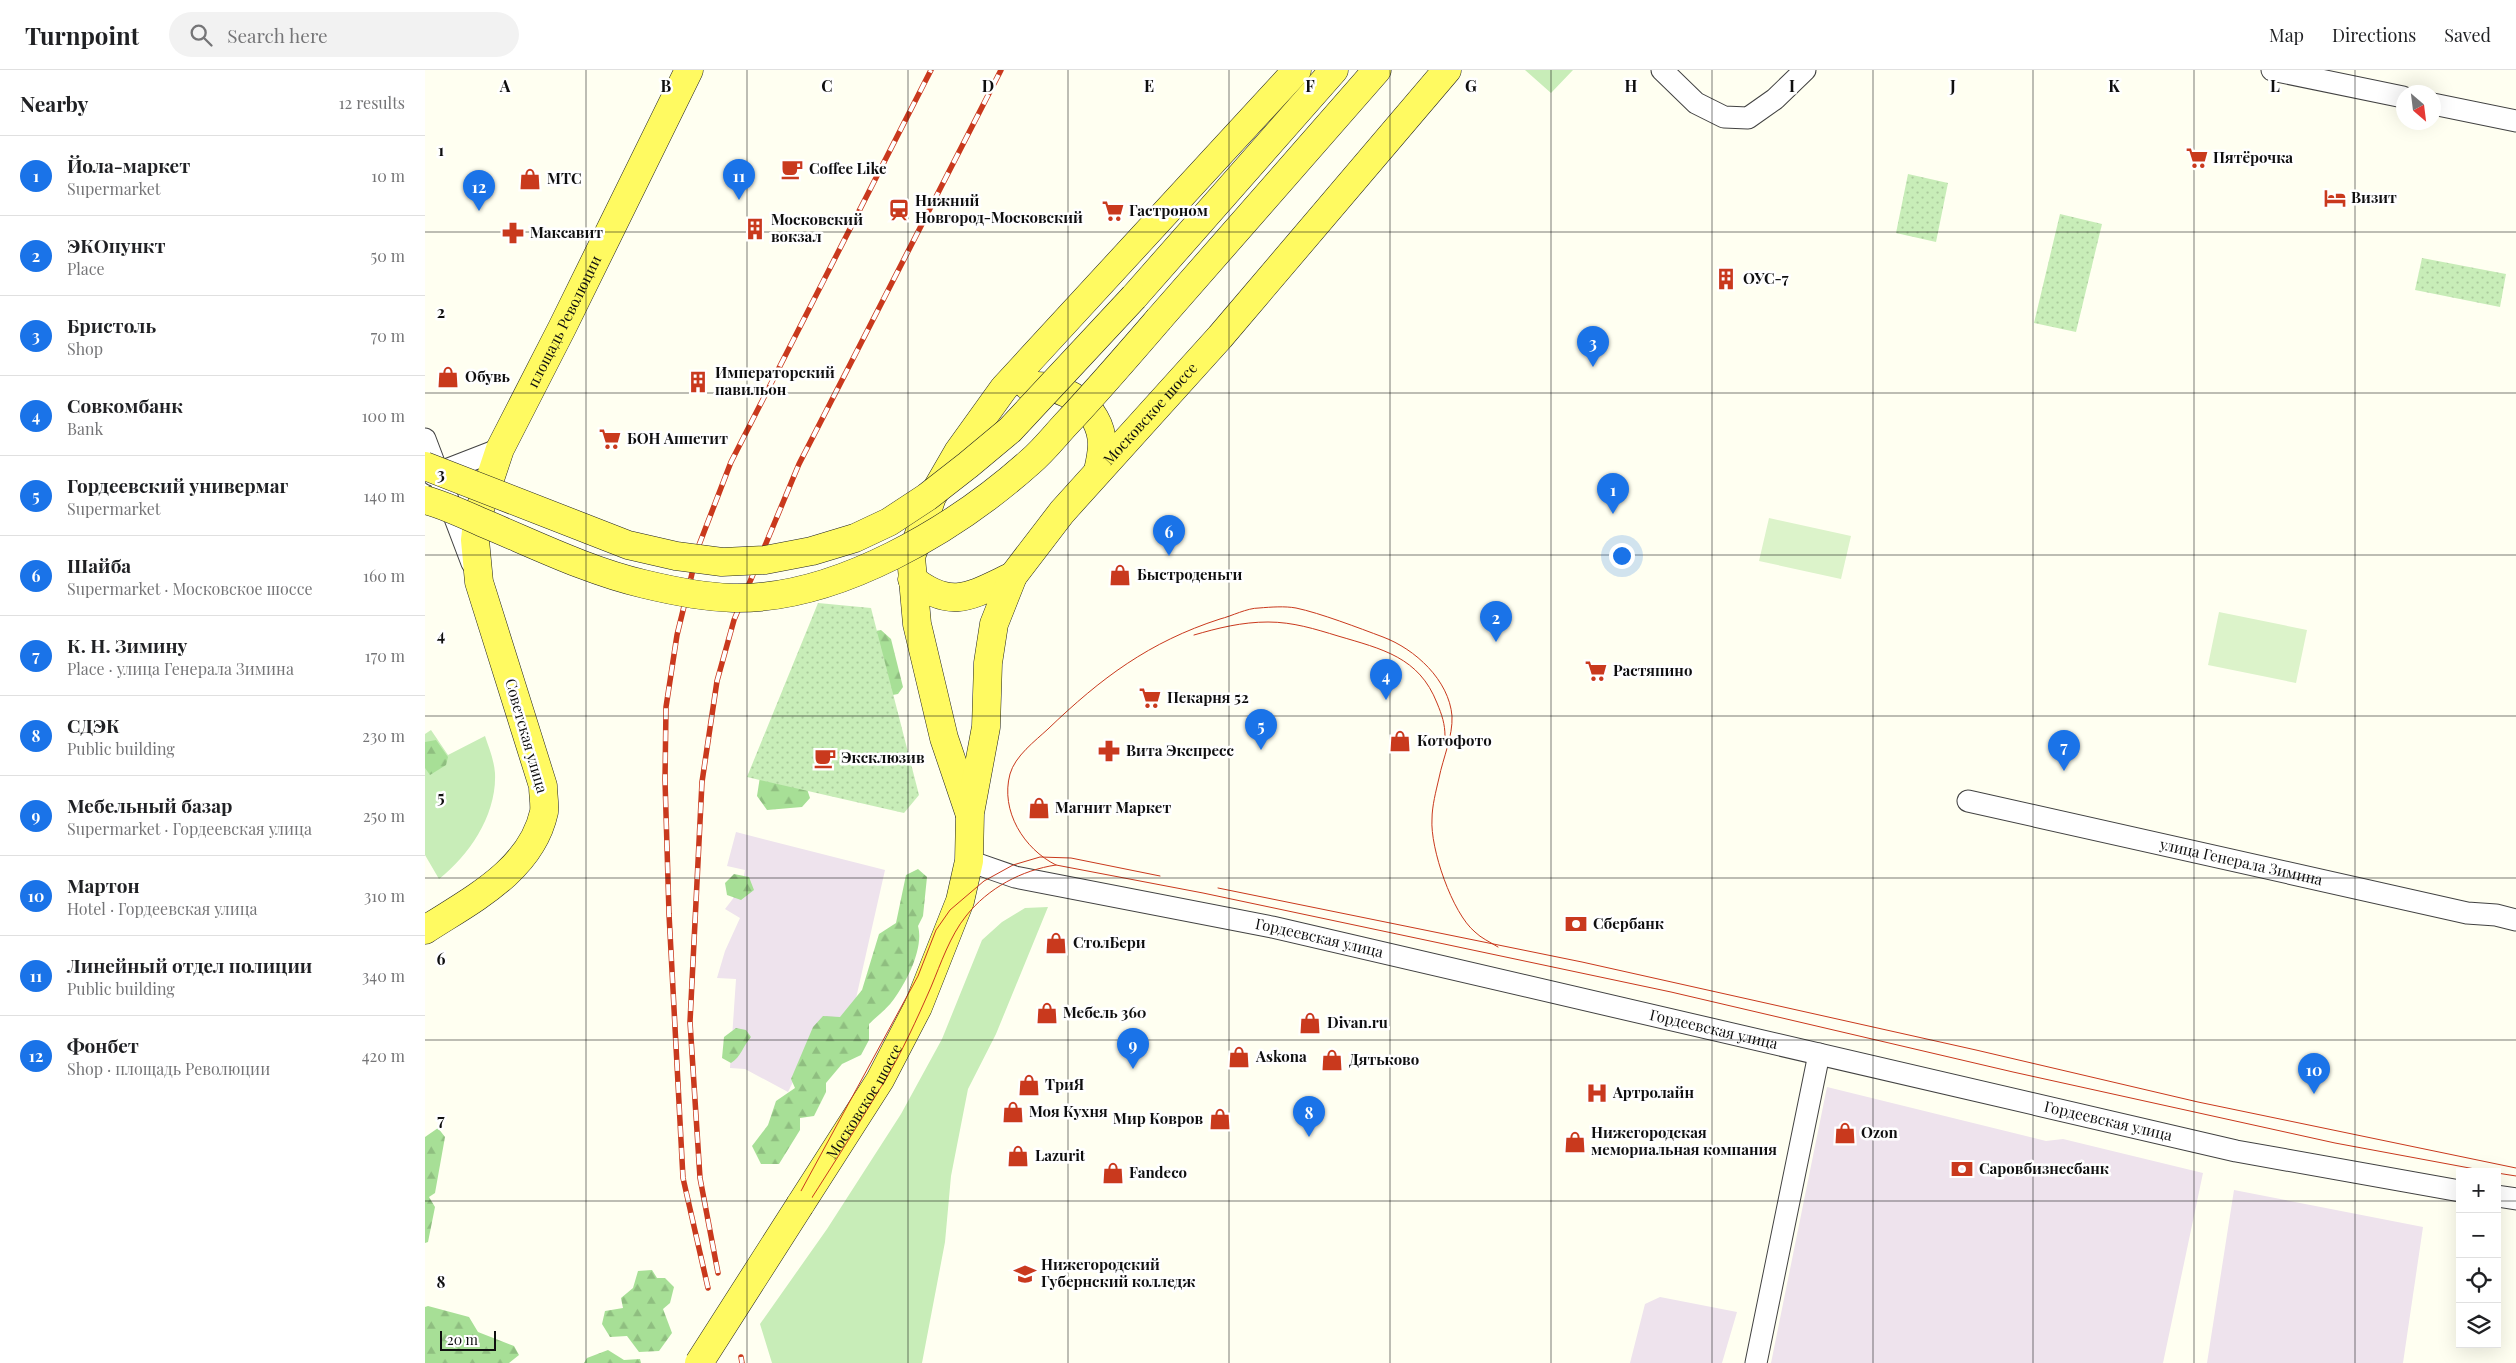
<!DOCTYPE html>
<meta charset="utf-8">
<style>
:root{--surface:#fff;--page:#f2f2f2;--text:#202124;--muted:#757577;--line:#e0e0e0;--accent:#1a73e8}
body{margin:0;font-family:"Playfair Display",serif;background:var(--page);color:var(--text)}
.controls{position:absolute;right:15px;bottom:15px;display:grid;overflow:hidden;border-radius:0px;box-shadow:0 5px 20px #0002}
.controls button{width:45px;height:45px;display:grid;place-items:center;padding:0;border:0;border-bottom:1px solid var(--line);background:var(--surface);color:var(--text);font:25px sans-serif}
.compass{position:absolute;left:1971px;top:15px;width:45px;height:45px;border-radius:50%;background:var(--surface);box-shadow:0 5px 20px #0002;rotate:152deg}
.scale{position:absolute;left:15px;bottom:12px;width:56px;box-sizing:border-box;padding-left:5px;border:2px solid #0f0f0f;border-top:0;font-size:14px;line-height:18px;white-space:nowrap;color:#0f0f0f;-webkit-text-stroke:4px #fff;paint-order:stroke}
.you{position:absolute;left:1196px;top:485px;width:18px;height:18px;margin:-12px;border:4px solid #fff;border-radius:50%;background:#1a73e8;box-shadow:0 0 0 8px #1a73e833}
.badge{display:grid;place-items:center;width:32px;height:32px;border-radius:50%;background:var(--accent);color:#fff;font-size:16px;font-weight:700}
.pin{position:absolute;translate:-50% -41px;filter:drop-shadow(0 1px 2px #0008)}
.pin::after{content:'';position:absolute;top:26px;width:18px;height:15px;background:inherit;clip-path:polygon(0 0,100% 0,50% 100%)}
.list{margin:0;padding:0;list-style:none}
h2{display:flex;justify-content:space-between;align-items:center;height:65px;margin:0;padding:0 20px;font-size:21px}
h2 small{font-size:16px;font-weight:400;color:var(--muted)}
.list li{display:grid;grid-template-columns:32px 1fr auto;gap:15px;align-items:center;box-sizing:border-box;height:80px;padding:0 20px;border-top:1px solid var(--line)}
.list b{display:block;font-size:19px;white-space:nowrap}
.list p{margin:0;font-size:16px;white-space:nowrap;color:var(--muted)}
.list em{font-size:16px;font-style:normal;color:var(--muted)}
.icon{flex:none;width:28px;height:28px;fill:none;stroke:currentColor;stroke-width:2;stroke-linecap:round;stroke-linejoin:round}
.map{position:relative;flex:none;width:2091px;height:1293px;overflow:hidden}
header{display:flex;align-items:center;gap:30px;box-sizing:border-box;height:70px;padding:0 25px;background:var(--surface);border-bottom:1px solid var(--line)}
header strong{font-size:24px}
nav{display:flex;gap:28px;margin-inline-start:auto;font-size:18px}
.search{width:350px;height:45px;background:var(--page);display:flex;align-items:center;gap:12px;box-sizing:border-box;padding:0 18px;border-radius:28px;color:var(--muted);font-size:19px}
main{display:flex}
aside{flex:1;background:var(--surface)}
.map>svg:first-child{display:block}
.industrial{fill:#eee3ed}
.grass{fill:#c8edb8}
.forest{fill:url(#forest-firs)}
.park{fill:url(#park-dots)}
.pitch{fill:#dcf3ca}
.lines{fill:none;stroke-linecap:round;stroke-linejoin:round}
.minor-casing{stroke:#424242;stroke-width:23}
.major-casing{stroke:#202020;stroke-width:29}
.minor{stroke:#fff;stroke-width:21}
.major{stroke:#fffa61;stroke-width:28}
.tram{stroke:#c9391d;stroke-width:1}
.rail-casing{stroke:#c9391d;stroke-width:5.5}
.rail{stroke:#fff;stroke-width:4;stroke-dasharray:11;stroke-linecap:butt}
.major-bridge-casing{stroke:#202020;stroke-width:29;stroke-linecap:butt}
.major-bridge{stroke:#fffa61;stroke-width:28}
.grid{fill:none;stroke:#0f0f0f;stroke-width:1;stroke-opacity:0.55}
.labels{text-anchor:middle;stroke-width:5;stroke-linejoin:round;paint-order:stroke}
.poi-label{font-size:15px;font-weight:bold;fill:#0f0f0f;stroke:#fff;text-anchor:start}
.street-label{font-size:15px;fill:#0f0f0f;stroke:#fff}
.grid-label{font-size:16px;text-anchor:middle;font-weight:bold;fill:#0f0f0f;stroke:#fff;stroke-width:5;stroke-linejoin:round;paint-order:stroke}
</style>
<header>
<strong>Turnpoint</strong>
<div class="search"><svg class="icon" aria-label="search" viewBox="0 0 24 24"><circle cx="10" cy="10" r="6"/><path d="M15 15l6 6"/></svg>Search here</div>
<nav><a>Map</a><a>Directions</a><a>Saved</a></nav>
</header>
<main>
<aside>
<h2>Nearby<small>12 results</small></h2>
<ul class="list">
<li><span class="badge">1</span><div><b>Йола-маркет</b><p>Supermarket</p></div><em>10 m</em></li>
<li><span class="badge">2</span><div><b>ЭКОпункт</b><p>Place</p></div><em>50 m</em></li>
<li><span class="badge">3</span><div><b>Бристоль</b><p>Shop</p></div><em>70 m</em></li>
<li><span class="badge">4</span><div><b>Совкомбанк</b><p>Bank</p></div><em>100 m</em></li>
<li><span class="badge">5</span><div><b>Гордеевский универмаг</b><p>Supermarket</p></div><em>140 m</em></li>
<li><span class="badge">6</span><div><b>Шайба</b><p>Supermarket · Московское шоссе</p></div><em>160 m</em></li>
<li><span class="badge">7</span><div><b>К. Н. Зимину</b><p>Place · улица Генерала Зимина</p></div><em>170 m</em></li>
<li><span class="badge">8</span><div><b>СДЭК</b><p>Public building</p></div><em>230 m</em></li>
<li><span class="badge">9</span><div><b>Мебельный базар</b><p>Supermarket · Гордеевская улица</p></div><em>250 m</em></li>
<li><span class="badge">10</span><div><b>Мартон</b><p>Hotel · Гордеевская улица</p></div><em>310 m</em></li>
<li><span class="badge">11</span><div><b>Линейный отдел полиции</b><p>Public building</p></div><em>340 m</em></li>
<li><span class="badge">12</span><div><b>Фонбет</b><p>Shop · площадь Революции</p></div><em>420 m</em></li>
</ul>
</aside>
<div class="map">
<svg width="2091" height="1293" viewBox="0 0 2091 1293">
<defs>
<pattern id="forest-firs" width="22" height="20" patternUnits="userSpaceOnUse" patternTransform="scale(1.25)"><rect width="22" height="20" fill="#a7df96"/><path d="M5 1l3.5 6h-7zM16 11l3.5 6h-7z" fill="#8fbe80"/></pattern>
<pattern id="park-dots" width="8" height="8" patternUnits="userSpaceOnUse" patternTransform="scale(1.25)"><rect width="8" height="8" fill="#c8edb8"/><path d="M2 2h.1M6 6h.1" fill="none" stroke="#abca9d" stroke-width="1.8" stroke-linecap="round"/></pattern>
</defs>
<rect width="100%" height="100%" fill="#fffff1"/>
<path class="industrial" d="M 311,762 L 460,800 L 425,955 L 399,949 L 363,1022 L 320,999 L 305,998 L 311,909 L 292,908 L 300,881 L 315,848 L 300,839 L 317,817 L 320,800 L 302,796 Z
M 1402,1017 L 1621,1071 L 1638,1069 L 1778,1103 L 1738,1293 L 1346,1293 Z
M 1809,1120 L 1998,1157 L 1978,1293 L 1782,1293 Z
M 1235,1227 L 1312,1242 L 1297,1293 L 1205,1293 L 1220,1234 Z"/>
<path class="grass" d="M 1100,0 L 1148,0 L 1126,23 Z
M 6,660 L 23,685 L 60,666 C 64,678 69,690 70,703 C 72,744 45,785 14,809 L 0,785 L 0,664 Z
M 623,837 L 571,964 L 543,1019 L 526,1106 L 520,1172 L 497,1293 L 347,1293 L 335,1254 L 402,1159 L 476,1044 L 517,969 L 557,870 L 577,852 L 600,838 Z"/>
<path class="forest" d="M 456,560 L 466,569 L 478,617 L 473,624 L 462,626 L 445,562 Z
M 11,670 L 23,687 L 21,695 L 5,705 L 0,698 L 0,672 Z
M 339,681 L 380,713 L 385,728 L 377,737 L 342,740 L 332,726 Z
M 493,799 L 502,807 L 498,846 L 493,856 C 499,878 482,911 469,929 C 463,938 452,946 444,954 L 444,970 L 436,985 L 417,994 L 401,1013 L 401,1022 L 389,1046 L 375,1048 L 375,1060 L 354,1094 L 336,1094 L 327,1076 L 343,1055 L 351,1031 L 370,1018 L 366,1009 L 388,957 L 398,946 L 415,947 L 437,920 L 454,864 L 471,853 L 481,805 Z
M 309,804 L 324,807 L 329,820 L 316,830 L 302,825 L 300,813 Z
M 311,958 L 321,960 L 326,967 C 318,976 316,987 306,993 L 297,988 L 299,967 Z
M 13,1058 L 20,1067 L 10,1123 L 4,1127 L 10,1137 L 3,1172 L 0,1173 L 0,1067 Z
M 227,1200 L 232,1208 L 240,1208 L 249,1217 L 245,1233 L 238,1239 L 247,1263 L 234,1281 L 214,1282 L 202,1266 L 185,1267 L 177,1254 L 180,1241 L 198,1238 L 196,1228 L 208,1218 L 213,1201 Z
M 3,1236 L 44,1247 L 53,1262 L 89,1276 L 94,1285 L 84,1293 L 0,1293 L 0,1237 Z
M 183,1280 L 199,1290 L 215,1289 L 216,1293 L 159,1293 L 162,1288 Z"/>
<path class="park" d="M 1483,104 L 1523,113 L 1511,172 L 1471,163 Z
M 1635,144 L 1677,154 L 1651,262 L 1609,253 Z
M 1997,188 L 2081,204 L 2075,237 L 1990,220 Z
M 393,533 L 446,538 L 494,725 L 479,743 L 322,707 Z"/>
<path class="pitch" d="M 1344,448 L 1426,466 L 1416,509 L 1334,491 Z
M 1794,542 L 1882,560 L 1871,613 L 1783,595 Z"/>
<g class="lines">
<g class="minor-casing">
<g id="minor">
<path d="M 1237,0 L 1271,33 L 1299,47 L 1323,48 L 1350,29 L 1380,0"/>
<path d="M 1847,0 L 1978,27"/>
<path d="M 2008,34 L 2091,51"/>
<path d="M 0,369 L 47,493"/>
<path d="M 8,405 L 75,379"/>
<path id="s1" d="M 1543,731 L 2042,843 L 2071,845 L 2091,850"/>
<path id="s2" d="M 544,791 L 590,807 L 847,857 L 1811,1081 L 2035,1121"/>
<path d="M 2072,1126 L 2091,1129"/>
<path d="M 1331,1293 L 1394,984"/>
</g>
</g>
<g class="major-casing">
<g id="major">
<path d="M 709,227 L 909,0"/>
<path d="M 734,249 L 952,0"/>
<path d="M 603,316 C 637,313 676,336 677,374 C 677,382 675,392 673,401"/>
<path d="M 487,509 C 527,541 547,525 588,506"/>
<path d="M 544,742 L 519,668 L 492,554 L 486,487 L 507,427 L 533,382 L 579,318 L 872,0"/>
<path id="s3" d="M 0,860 C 46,830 106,801 119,742 C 120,734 118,724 118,716 L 54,512 L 50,470 L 53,445 L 75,379 L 137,258 L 264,0"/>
<path id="s4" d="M 375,1135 L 455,1010 L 493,937 L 535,831 L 544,791 L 545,743 L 561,657 L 563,593 L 569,554 L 588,506 L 637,442 L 795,267 L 1022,0"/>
</g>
</g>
<use href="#minor" class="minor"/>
<use href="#major" class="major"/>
<path class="tram" d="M 769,565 C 793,558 817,552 843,552 C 868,552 890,559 913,566 C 957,579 994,587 1012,633 C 1017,645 1020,654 1020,666
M 793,818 L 1157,892 L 1551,980 L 1773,1032 L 2091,1098
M 1073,877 C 1065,872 1056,868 1050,862 C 1027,843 1005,778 1007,749 C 1007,736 1011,721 1014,708 C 1018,688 1028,666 1027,646 C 1024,610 990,579 958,567 C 934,558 895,543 871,538 C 860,536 846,537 834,538 C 822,538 807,546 795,549 C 724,572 676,608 623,659 C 610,671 590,686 585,704 C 575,741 599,779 631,795 L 778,823 L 1246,922 L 1588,1002 L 1910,1073 L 2066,1102
M 2072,1103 L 2091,1106
M 266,1293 L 370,1132 L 493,906 L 511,860 L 525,840 L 559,811 L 588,795 L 615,787 L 646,788 L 735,806
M 281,1293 C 340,1199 402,1107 459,1012 C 477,982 492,949 506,917 C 516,893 525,866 541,846 C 563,818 597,800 631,795"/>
<g class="rail-casing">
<path id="rail" d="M 293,1203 L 275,1108 L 265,952 L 277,712 L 292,611 L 309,550 L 374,394 L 576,0
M 283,1218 L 258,1108 L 244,844 L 240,710 L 241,637 L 252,565 L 274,475 L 306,392 L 506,0
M 316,1287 L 317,1293"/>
</g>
<use href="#rail" class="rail"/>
<g class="major-bridge-casing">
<path id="major-bridge" d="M 0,396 L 203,475 L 251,486 L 297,492 L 340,490 L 387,481 L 430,468 L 464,452 L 502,427 L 543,395 L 585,360 L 709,227
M 0,430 C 19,435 38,444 56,452 C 109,474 163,501 219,514 C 248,521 278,527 308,528 C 412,530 530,459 605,392 C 618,381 629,367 640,355 C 673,320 703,285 734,249
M 274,1293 L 375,1135"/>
</g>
<use href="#major-bridge" class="major-bridge"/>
</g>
<path class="grid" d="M 161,0 L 161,1293M 322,0 L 322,1293M 483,0 L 483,1293M 643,0 L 643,1293M 804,0 L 804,1293M 965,0 L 965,1293M 1126,0 L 1126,1293M 1287,0 L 1287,1293M 1448,0 L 1448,1293M 1608,0 L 1608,1293M 1769,0 L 1769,1293M 1930,0 L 1930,1293M 0,162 L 2091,162M 0,323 L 2091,323M 0,485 L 2091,485M 0,646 L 2091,646M 0,808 L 2091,808M 0,970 L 2091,970M 0,1131 L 2035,1131M 2072,1131 L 2091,1131"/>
<defs>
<g id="supermarket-bare" transform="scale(1.725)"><path d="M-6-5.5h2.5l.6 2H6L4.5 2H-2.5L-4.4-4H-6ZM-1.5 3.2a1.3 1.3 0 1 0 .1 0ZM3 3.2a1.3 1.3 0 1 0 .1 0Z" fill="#c9391d" stroke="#fff" stroke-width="2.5" paint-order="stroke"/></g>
<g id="cafe-bare" transform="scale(1.725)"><path d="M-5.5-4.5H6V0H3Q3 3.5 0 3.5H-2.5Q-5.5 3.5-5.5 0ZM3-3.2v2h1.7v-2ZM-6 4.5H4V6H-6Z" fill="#c9391d" stroke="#fff" stroke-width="2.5" paint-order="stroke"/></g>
<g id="shop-bare" transform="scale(1.725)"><path d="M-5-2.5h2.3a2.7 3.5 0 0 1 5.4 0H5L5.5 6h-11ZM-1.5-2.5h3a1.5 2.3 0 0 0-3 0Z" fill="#c9391d" stroke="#fff" stroke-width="2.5" paint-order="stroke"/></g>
<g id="hotel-bare" transform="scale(1.725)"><path d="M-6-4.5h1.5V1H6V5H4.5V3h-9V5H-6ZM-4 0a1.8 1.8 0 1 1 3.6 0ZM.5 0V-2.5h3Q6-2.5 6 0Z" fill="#c9391d" stroke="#fff" stroke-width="2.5" paint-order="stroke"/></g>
<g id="station-bare" transform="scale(1.725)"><path d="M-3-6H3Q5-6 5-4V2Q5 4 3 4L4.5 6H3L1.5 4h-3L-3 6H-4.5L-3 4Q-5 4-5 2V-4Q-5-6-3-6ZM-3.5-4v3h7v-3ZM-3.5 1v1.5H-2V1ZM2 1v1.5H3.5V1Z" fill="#c9391d" stroke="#fff" stroke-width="2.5" paint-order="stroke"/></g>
<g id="building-bare" transform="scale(1.725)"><path d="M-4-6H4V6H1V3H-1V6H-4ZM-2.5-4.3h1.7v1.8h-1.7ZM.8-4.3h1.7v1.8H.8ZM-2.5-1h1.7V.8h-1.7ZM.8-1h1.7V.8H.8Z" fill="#c9391d" stroke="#fff" stroke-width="2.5" paint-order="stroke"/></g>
<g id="pharmacy-bare" transform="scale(1.725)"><path d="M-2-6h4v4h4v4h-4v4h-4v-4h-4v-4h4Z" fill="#c9391d" stroke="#fff" stroke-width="2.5" paint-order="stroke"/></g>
<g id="bank-bare" transform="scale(1.725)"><path d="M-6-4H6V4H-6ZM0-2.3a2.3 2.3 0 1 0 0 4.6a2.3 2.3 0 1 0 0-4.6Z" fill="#c9391d" stroke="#fff" stroke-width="2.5" paint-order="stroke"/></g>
<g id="hospital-bare" transform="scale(1.725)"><path d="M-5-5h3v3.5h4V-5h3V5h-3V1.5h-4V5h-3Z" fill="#c9391d" stroke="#fff" stroke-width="2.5" paint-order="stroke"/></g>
<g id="university-bare" transform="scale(1.725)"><path d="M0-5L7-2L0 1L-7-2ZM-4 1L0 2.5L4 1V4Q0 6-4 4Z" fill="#c9391d" stroke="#fff" stroke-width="2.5" paint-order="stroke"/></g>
</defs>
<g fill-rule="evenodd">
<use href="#supermarket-bare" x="1772" y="88"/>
<use href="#cafe-bare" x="367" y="99"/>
<use href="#shop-bare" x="105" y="109"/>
<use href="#hotel-bare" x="1910" y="128"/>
<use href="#station-bare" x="474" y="140"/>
<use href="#supermarket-bare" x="688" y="141"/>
<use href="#building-bare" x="330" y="159"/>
<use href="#pharmacy-bare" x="88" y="163"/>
<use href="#building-bare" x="1301" y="209"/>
<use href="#shop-bare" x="23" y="307"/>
<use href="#building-bare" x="273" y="312"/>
<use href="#supermarket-bare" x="185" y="369"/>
<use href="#shop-bare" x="695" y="505"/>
<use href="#supermarket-bare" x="1171" y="601"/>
<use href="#supermarket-bare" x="725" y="628"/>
<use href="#shop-bare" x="975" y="671"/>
<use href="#pharmacy-bare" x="684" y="681"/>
<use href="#cafe-bare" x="400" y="688"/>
<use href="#shop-bare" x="614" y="738"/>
<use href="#bank-bare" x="1151" y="854"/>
<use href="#shop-bare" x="631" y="873"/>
<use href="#shop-bare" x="622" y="943"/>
<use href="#shop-bare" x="885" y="953"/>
<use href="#shop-bare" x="814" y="987"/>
<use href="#shop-bare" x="907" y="990"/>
<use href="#shop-bare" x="604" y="1015"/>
<use href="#hospital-bare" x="1172" y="1023"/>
<use href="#shop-bare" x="588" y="1042"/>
<use href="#shop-bare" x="795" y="1049"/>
<use href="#shop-bare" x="1420" y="1063"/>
<use href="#shop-bare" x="1150" y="1072"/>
<use href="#shop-bare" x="593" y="1086"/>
<use href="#bank-bare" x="1537" y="1099"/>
<use href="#shop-bare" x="688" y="1103"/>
<use href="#university-bare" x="600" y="1204"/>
</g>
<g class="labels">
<g class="poi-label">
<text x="1788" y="93">Пятёрочка</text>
<text x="384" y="104">Coffee Like</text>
<text x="122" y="114">МТС</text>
<text x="1926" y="133">Визит</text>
<text x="490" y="136">Нижний<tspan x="490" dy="17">Новгород-Московский</tspan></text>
<text x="704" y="146">Гастроном</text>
<text x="346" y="155">Московский<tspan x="346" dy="17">вокзал</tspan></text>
<text x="105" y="168">Максавит</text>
<text x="1318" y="214">ОУС-7</text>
<text x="290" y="308">Императорский<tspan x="290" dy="17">павильон</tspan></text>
<text x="40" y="312">Обувь</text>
<text x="202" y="374">БОН Аппетит</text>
<text x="712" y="510">Быстроденьги</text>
<text x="1188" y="606">Растяпино</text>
<text x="742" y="633">Пекарня 52</text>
<text x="992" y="676">Котофото</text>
<text x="701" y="686">Вита Экспресс</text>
<text x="416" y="693">Эксклюзив</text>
<text x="630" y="743">Магнит Маркет</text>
<text x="1168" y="859">Сбербанк</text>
<text x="648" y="878">СтолБери</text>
<text x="638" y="948">Мебель 360</text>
<text x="902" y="958">Divan.ru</text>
<text x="831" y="992">Askona</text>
<text x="924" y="995">Дятьково</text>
<text x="620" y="1020">ТриЯ</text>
<text x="1188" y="1028">Артролайн</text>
<text x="604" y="1047">Моя Кухня</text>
<text x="778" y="1054" text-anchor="end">Мир Ковров</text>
<text x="1166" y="1068">Нижегородская<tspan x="1166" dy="17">мемориальная компания</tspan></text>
<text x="1436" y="1068">Ozon</text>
<text x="610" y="1091">Lazurit</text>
<text x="1554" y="1104">Саровбизнесбанк</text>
<text x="704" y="1108">Fandeco</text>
<text x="616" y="1200">Нижегородский<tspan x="616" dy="17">Губернский колледж</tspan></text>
</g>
<g class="street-label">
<text dy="5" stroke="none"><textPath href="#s3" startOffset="692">площадь Революции</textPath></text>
<text dy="5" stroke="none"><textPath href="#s4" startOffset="889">Московское шоссе</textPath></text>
<text transform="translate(101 666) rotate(74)" y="5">Советская улица</text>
<text dy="5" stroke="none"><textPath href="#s1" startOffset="280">улица Генерала Зимина</textPath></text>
<text dy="5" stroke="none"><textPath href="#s2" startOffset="359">Гордеевская улица</textPath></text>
<text dy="5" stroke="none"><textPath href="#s2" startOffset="764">Гордеевская улица</textPath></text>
<text dy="5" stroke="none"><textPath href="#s4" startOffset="122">Московское шоссе</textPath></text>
<text dy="5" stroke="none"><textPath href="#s2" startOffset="1169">Гордеевская улица</textPath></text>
</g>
</g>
<g class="grid-label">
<text x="80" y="22">A</text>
<text x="241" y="22">B</text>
<text x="402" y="22">C</text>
<text x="563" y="22">D</text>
<text x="724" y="22">E</text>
<text x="885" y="22">F</text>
<text x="1046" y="22">G</text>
<text x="1206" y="22">H</text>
<text x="1367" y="22">I</text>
<text x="1528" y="22">J</text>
<text x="1689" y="22">K</text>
<text x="1850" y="22">L</text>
<text x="16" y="86">1</text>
<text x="16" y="248">2</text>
<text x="16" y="410">3</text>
<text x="16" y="571">4</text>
<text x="16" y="733">5</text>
<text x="16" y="895">6</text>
<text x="16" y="1056">7</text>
<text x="16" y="1218">8</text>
</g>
</svg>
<div class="controls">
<button>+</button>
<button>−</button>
<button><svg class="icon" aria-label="locate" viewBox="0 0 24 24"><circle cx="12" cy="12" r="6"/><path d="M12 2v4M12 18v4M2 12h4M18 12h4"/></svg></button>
<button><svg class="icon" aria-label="layers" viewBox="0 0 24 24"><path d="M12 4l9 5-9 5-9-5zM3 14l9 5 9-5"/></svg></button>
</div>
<svg class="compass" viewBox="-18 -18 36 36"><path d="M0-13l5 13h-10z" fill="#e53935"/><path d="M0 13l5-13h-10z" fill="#757577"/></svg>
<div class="scale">20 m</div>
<div class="you"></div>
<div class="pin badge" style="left:1188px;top:444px">1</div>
<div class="pin badge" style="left:1071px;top:572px">2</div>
<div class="pin badge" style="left:1168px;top:297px">3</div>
<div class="pin badge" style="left:961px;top:630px">4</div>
<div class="pin badge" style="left:836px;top:680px">5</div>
<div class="pin badge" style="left:744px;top:486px">6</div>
<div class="pin badge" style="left:1639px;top:701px">7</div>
<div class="pin badge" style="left:884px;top:1067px">8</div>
<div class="pin badge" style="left:708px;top:999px">9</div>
<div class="pin badge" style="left:1889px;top:1024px">10</div>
<div class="pin badge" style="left:314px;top:130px">11</div>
<div class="pin badge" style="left:54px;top:141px">12</div>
</div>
</main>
